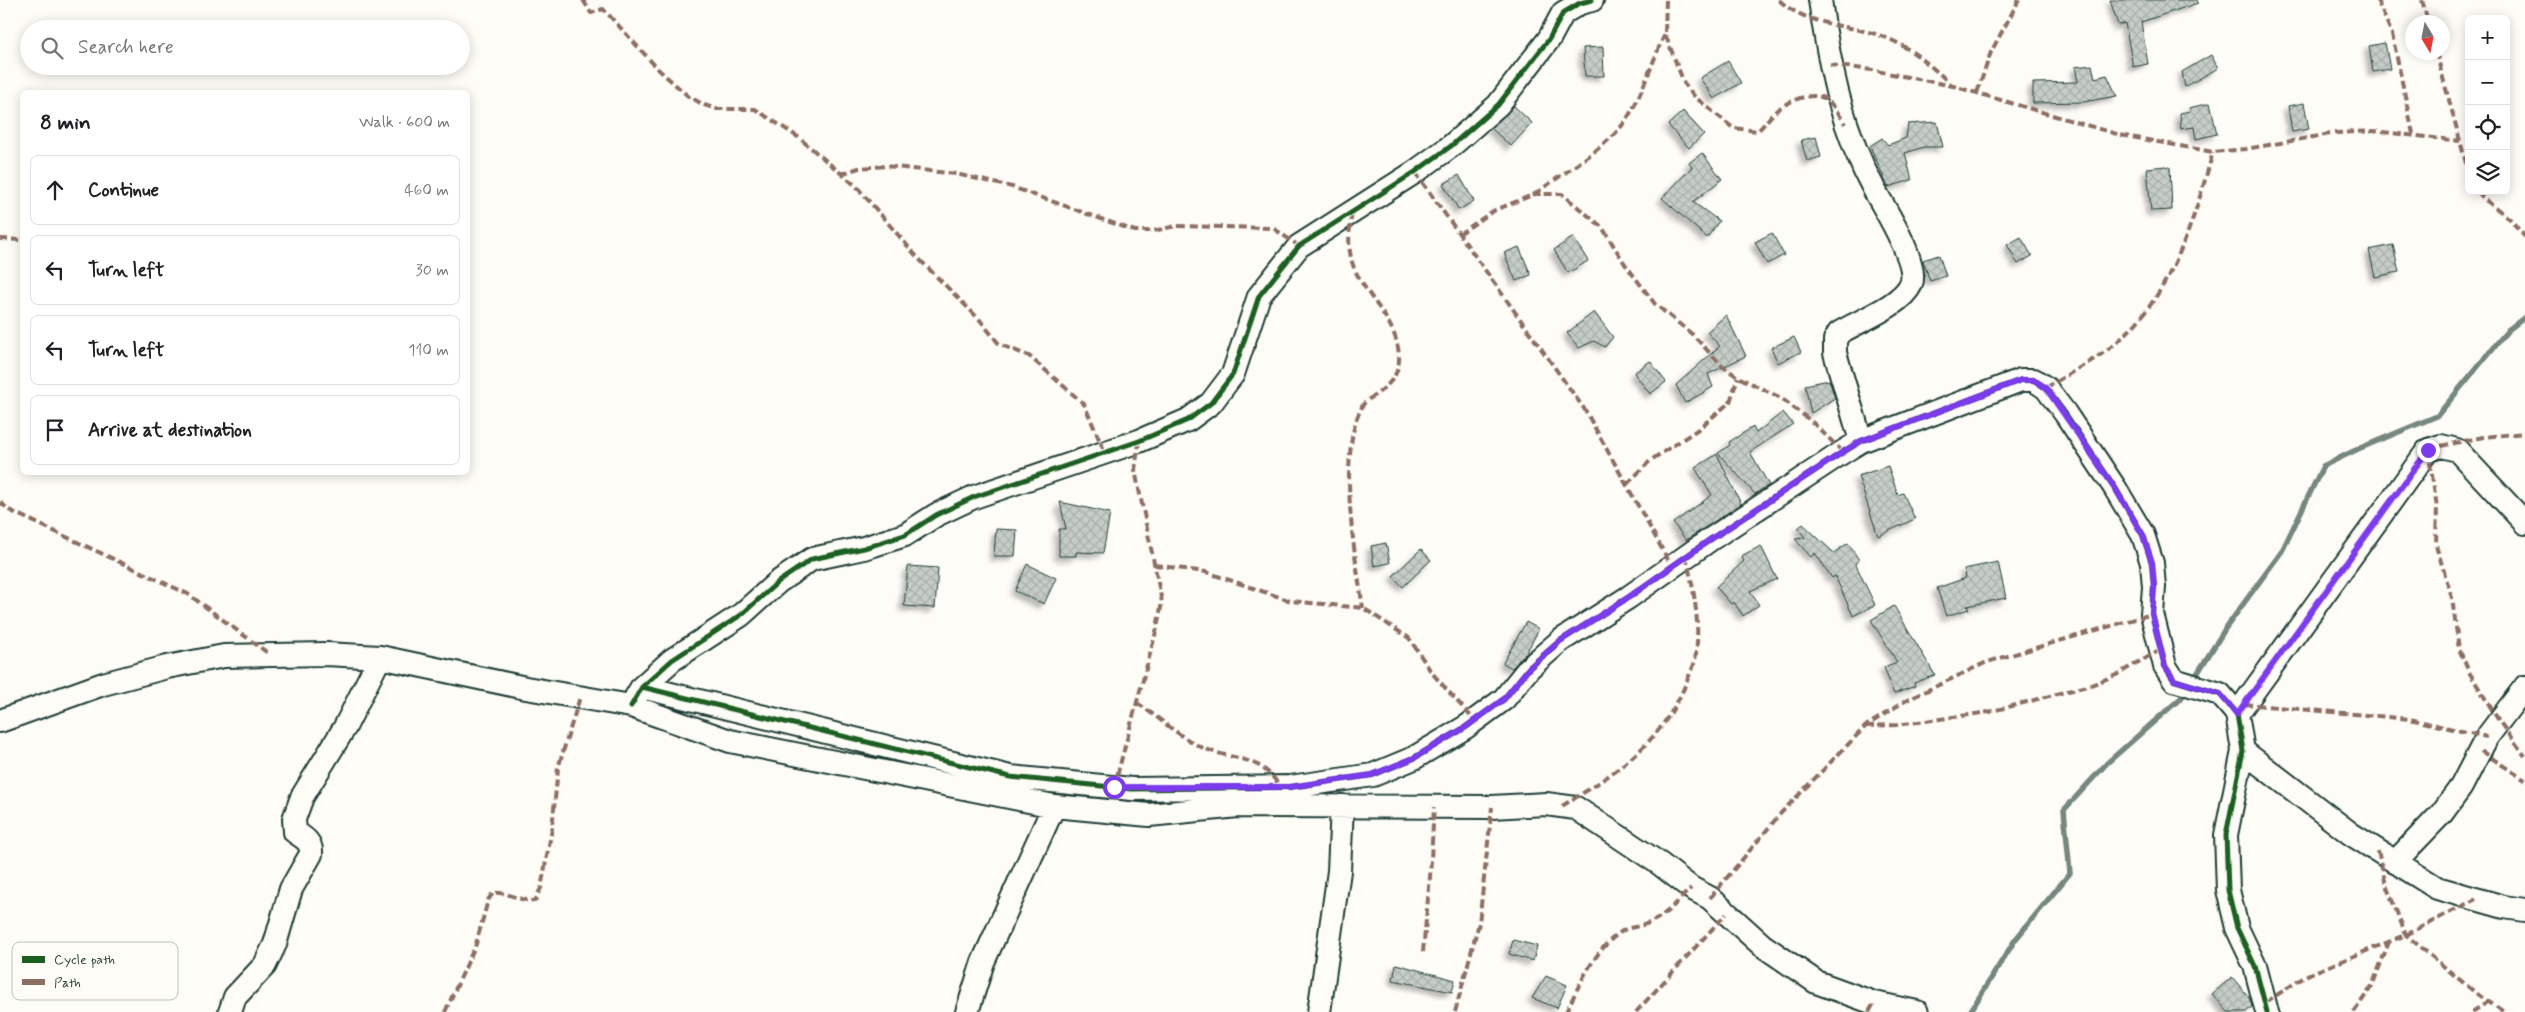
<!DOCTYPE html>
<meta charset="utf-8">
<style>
:root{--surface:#fff;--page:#f2f2f2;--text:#202124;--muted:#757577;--line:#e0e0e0}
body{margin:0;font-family:Mynerve,sans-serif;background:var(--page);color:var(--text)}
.controls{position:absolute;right:15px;top:15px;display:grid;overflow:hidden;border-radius:8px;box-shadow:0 2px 12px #0003}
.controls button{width:45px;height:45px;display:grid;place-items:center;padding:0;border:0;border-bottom:1px solid var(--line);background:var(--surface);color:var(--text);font:25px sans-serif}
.compass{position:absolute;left:2405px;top:15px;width:45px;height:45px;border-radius:50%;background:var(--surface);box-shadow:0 2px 12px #0003;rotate:170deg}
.stop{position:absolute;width:15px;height:15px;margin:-11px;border:4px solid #7c3aed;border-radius:50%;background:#fff}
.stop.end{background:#7c3aed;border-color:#fff;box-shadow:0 1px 5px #0008}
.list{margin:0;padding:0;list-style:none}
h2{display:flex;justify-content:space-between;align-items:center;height:65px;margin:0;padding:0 20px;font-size:21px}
h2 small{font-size:16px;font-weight:400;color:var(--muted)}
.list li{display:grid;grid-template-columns:32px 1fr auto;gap:15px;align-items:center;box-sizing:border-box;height:70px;margin:0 10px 10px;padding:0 10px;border:1px solid var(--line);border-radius:8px}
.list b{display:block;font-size:19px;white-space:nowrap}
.list em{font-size:16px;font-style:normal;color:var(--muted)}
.icon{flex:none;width:28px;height:28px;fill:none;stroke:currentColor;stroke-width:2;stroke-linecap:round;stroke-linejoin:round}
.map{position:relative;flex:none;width:2525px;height:1012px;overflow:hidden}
.search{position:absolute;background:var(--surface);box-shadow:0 2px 12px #0003;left:20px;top:20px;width:450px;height:55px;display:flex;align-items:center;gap:12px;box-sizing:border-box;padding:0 18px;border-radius:28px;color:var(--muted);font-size:19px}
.panel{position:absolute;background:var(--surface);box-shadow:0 2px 12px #0003;left:20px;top:90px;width:450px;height:385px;border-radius:8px}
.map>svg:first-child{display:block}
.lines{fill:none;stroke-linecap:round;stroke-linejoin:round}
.stream{stroke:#75877f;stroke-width:5.5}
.building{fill:url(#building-cross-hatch);stroke:#1f3d34;filter:url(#shadow)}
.street-casing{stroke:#1f3d34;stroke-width:26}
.street{stroke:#fdfcf7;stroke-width:22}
.quiet{stroke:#8d6e63;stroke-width:4;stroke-dasharray:8 4;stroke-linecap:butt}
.cycleway-casing{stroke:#fdfcf7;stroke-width:8}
.cycleway{stroke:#1b5e20;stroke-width:5}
.route{stroke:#7c3aed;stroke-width:6}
.key{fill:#fdfcf7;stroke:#bac3bc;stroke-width:1}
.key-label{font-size:14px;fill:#1f3d34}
</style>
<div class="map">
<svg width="2525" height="1012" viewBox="0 0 2525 1012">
<defs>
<pattern id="building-cross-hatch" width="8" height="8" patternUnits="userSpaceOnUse" patternTransform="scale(1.25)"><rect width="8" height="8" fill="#c6cdc7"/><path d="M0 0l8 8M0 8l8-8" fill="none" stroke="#aab1ac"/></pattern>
<filter id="shadow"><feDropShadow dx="-4.5" dy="4.5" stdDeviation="2.5" flood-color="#0004"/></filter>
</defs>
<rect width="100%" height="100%" fill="#fdfcf7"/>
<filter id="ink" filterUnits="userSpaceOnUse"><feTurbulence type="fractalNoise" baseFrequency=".02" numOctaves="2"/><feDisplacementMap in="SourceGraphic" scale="10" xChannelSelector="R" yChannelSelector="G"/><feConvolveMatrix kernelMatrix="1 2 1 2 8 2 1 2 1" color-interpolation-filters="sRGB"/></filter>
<g filter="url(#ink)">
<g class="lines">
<path class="stream" d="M 2192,682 L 2225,629 L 2282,551 L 2323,466 L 2358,449 L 2437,416 L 2508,330 L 2525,317
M 1970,1012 L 2015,940 L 2070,873 L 2064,810 L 2107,763 L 2182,697 L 2187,689"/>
</g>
<path class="building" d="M 2110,0 L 2197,0 L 2198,3 L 2141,22 L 2148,64 L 2133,67 L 2125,23 L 2118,25 Z
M 2385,43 L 2390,69 L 2373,72 L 2369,46 Z
M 1603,47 L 1604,76 L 1585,76 L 1583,48 Z
M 2211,55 L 2218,68 L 2185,87 L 2182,72 Z
M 1728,61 L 1741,83 L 1714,99 L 1700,78 Z
M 2092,65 L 2095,78 L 2107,75 L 2117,96 L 2083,102 L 2033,103 L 2033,83 L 2078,82 L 2075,67 Z
M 2210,103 L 2217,134 L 2196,139 L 2194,127 L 2181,129 L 2180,113 L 2190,111 L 2189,108 Z
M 2304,103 L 2309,129 L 2292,132 L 2288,106 Z
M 1514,106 L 1532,123 L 1511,146 L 1491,128 Z
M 1683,111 L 1704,134 L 1689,148 L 1668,125 Z
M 1937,122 L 1943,147 L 1924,147 L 1905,153 L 1912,180 L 1888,187 L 1870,146 L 1882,138 L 1888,145 L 1906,138 L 1908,124 Z
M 1816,137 L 1821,157 L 1807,161 L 1801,140 Z
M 1702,153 L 1722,179 L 1693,202 L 1719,221 L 1707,238 L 1662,198 L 1692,167 L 1689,163 Z
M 2166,166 L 2170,167 L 2172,210 L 2151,211 L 2147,168 Z
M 1459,175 L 1474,201 L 1459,210 L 1443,184 Z
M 1772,233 L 1784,255 L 1767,264 L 1755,242 Z
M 1573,237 L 1588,261 L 1568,273 L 1554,250 Z
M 2021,237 L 2032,256 L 2018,264 L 2007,245 Z
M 2393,245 L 2399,272 L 2375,277 L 2369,250 Z
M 1519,247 L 1531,275 L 1516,281 L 1504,253 Z
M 1939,255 L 1946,276 L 1930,281 L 1923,260 Z
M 1594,312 L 1613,337 L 1605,347 L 1594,341 L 1579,348 L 1567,333 Z
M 1726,315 L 1746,356 L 1708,374 L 1713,387 L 1685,403 L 1676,385 L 1720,346 L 1707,332 Z
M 1794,337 L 1801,352 L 1778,363 L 1771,348 Z
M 1650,361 L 1666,382 L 1650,394 L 1634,373 Z
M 1829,380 L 1835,398 L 1811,413 L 1805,385 Z
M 1783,412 L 1793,424 L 1750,452 L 1769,485 L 1755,494 L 1718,453 L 1730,445 L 1729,442 L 1753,427 L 1756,433 Z
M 1717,454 L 1741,504 L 1686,540 L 1673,523 L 1712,495 L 1695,468 Z
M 1888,466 L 1898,495 L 1903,493 L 1915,519 L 1878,536 L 1858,476 Z
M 1060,502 L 1110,513 L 1103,553 L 1076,552 L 1076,556 L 1059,556 L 1059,529 L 1066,529 Z
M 1803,524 L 1834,553 L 1848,543 L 1859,560 L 1855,563 L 1875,605 L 1853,616 L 1835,576 L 1832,578 L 1815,553 L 1811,557 L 1795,539 L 1805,538 L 1798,528 Z
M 996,529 L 1017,530 L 1015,556 L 994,556 Z
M 1386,543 L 1390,563 L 1374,566 L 1371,546 Z
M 1761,546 L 1777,579 L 1750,591 L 1759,605 L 1743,616 L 1734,602 L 1731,604 L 1716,587 L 1744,561 L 1741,556 Z
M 1421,549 L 1431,560 L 1403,587 L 1393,576 Z
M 1998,562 L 2006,598 L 1967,606 L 1969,609 L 1946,616 L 1937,588 L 1966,578 L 1964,569 Z
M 1027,564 L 1056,578 L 1044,604 L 1015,591 Z
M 908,566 L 938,568 L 935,608 L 904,606 Z
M 1894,606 L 1935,675 L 1914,683 L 1915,686 L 1894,694 L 1884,667 L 1897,662 L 1871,620 Z
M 1526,622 L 1539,629 L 1526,653 L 1512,668 L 1503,663 Z
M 1513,940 L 1537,946 L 1533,961 L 1509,954 Z
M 1396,964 L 1455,980 L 1452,992 L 1393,980 Z
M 1546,976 L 1567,985 L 1557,1008 L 1532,998 Z
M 2232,977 L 2249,997 L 2252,1007 L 2246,1012 L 2228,1012 L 2212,994 Z"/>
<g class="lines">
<g class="street-casing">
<path id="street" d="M 1820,0 C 1830,69 1842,131 1876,193 C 1886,211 1919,264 1911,284 C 1901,306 1858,321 1839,333 L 1835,340 L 1835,353 L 1861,441
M 642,687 L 1010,777 L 1132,789 L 1290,787 L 1373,775 L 1414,758 L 1466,727 L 1504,699 L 1529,668 L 1560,641 L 1629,597 L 1711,539 L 1843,452 L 1861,441 L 2021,380 L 2034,380 L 2046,388 L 2065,413 L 2115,488 L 2143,535 L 2152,563 L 2154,587 L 2152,614 L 2165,666 L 2174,680 L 2220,694 L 2237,714 L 2243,751 L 2226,835 L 2228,890 L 2237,928 L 2255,966 L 2267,1012
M 636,697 L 642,687 L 672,660 L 741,615 L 778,582 L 812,559 L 864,548 L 905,535 L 936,515 L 974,497 L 1139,441 L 1188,420 L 1211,403 L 1233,374 L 1259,296 L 1299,246 L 1415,172 L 1451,146 L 1498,105 L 1549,39 L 1563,13 L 1580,3 L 1592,0
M 2237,714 L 2428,450 L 2441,446 L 2457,450 L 2525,523
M 0,721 L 103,684 L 167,667 L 224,656 L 326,654 L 380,657 L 526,688 L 631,706 L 730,741 L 1054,806 L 1149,815 L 1238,806 L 1492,807 L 1546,804 L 1576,808 L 1660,864 L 1691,888 L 1710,898 L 1762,945 L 1816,982 L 1874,1003 L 1917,1012
M 2243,751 L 2351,834 L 2437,888 L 2504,907 L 2525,910
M 2395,862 L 2442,813 L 2461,787 L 2487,737 L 2525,687
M 230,1012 L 235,997 L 265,965 L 275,944 L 291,889 L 311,854 C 312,842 304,838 295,832 L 294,819 L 302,797 L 345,727 L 380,657
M 967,1012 L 983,962 L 1054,806
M 1319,1012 L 1339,871 L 1342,806"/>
</g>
<use href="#street" class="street"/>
<path class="quiet" d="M 583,0 L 591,13 L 603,9 L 607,13 L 659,70 L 688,96 L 704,105 L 717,109 L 755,109 L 798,137 L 856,186 L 918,258 L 980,320 L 999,344 L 1029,356 L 1084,404 L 1105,453
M 1666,0 L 1665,34 L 1684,83 L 1695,97 L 1733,128 L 1757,131 C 1764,126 1766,121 1772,115 C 1782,103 1811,90 1826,99 C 1834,105 1840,116 1845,124
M 1779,0 C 1807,27 1851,24 1884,37 C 1911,47 1932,67 1953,86
M 2377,0 L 2392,34 L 2413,134
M 2422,0 L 2428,22
M 2436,52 L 2469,174
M 1830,65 L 1872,70 L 1953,86 L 2120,135 L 2213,152 L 2246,149 L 2336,133 L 2374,131 L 2460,141
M 1977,93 L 1991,52 L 2019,0
M 1415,172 L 1585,410 L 1672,567
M 841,174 L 859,168 L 886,166 L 956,174 L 1012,187 L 1135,231 L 1153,231 L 1176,226 L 1273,228 L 1299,246
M 2478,191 L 2483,198 L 2510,219 L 2525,237
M 1535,194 C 1559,176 1602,150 1620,128 C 1639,106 1652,61 1665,34
M 1352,213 C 1348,235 1347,257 1358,276 C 1373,304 1397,323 1399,356 C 1400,375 1389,385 1374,396 C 1371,398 1365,401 1363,405 C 1336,451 1355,556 1363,608
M 1459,234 L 1495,210 L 1535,194 L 1562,194 L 1602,227 L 1625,264 L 1655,304 L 1693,335 L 1722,366 L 1738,377 L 1781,398 L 1811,421 L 1843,452
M 0,239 L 22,240
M 2046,388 C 2069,373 2096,360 2116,343 C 2172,295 2194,220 2213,152
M 2441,446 L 2483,437 L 2525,433
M 2428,450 L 2437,507 L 2436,545 L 2452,598 L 2459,649 L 2469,672 L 2499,721 L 2525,756
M 1627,484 L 1651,460 L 1697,430 L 1730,402 L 1738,377
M 0,502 L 9,510 L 188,594 L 269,654
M 1155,565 L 1206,572 L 1291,601 L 1363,608 L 1409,638 L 1432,673 L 1475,721
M 1137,703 C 1157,716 1176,734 1197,745 C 1229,762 1259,752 1280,787
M 2244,704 L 2410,719 L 2487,737
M 1866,726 L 1897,725 L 1989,712 L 2091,685 L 2116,675 L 2160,650
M 2481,751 L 2525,780
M 1114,787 L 1157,628 L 1162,602 L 1135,470 L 1139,441
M 1562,806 C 1616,773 1662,743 1687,681 C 1689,675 1694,667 1695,660 C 1701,627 1694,589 1686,557
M 2378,851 L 2386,885 L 2406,935 L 2477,994 L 2504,1012
M 1710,898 L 1781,813 L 1866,726 L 1905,701 L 1987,662 L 2152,614
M 1423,952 L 1430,877 L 1434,807
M 2266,1002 L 2309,974 L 2406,935 L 2476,899
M 445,1012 L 476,944 L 488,900 L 493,893 C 505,891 520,901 535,901 L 541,888 L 552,829 L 558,768 L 580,697
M 1455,1012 L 1479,923 L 1492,807
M 1566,1012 C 1580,984 1595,947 1624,930 C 1630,927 1639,927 1646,924 C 1665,917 1677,902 1691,888
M 1636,1012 L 1726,914
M 1869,1012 L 1874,1003
M 2354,1012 L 2372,986 L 2389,942
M 2472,1012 L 2488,1002"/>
<g class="cycleway-casing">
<path id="cycleway" d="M 642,687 L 1010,777 L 1132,789 L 1290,787 L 1373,775 L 1414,758 L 1466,727 L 1504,699 L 1529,668 L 1560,641 L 1629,597 L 1711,539 L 1843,452 L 1861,441 L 2021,380 L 2034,380 L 2046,388 L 2065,413 L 2115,488 L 2143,535 L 2152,563 L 2154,587 L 2152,614 L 2165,666 L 2174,680 L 2220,694 L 2237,714 L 2243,751 L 2226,835 L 2228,890 L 2237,928 L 2255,966 L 2267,1012
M 631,706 L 642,687 L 672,660 L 741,615 L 778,582 L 812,559 L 864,548 L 905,535 L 936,515 L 974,497 L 1139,441 L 1188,420 L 1211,403 L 1233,374 L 1259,296 L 1299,246 L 1415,172 L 1451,146 L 1498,105 L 1549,39 L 1563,13 L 1580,3 L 1592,0"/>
</g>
<use href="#cycleway" class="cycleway"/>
</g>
</g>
<g class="lines" filter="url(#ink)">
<path class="route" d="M 1114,787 L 1290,787 L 1372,775 L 1414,758 L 1466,727 L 1504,699 L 1529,668 L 1560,641 L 1629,597 L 1711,539 L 1843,452 L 1861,441 L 2021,380 L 2034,380 L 2046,388 L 2115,488 L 2143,535 L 2152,563 L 2154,587 L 2152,614 L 2165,666 L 2174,680 L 2220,694 L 2237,714 L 2428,450"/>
</g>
<rect x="12" y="942" width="166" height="58" rx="8" class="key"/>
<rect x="22" y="956" width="23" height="7" fill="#1b5e20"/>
<rect x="22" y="979" width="23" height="6" fill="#8d6e63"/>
<g class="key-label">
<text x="54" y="964">Cycle path</text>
<text x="54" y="987">Path</text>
</g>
</svg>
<div class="controls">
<button>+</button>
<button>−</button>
<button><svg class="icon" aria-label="locate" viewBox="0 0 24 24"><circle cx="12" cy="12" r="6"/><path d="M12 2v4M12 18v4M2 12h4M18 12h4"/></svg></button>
<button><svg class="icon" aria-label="layers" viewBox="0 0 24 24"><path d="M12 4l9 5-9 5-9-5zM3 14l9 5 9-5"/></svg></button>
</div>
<svg class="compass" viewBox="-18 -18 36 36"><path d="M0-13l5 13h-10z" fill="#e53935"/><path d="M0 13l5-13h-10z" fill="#757577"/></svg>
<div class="stop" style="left:1114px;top:787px"></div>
<div class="stop end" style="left:2428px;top:450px"></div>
<div class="search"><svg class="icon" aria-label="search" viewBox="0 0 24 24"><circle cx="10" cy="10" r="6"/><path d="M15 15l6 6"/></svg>Search here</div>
<section class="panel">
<h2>8 min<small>Walk · 600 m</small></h2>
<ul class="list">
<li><svg class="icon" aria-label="ahead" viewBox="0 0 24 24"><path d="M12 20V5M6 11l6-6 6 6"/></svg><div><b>Continue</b></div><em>460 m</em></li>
<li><svg class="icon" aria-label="left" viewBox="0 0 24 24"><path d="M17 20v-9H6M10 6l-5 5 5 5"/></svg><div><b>Turn left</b></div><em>30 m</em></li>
<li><svg class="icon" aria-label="left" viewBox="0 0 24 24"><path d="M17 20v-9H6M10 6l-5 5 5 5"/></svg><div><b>Turn left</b></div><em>110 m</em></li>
<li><svg class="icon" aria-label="arrive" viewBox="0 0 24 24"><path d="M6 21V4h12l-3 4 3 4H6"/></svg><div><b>Arrive at destination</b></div></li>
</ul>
</section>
</div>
